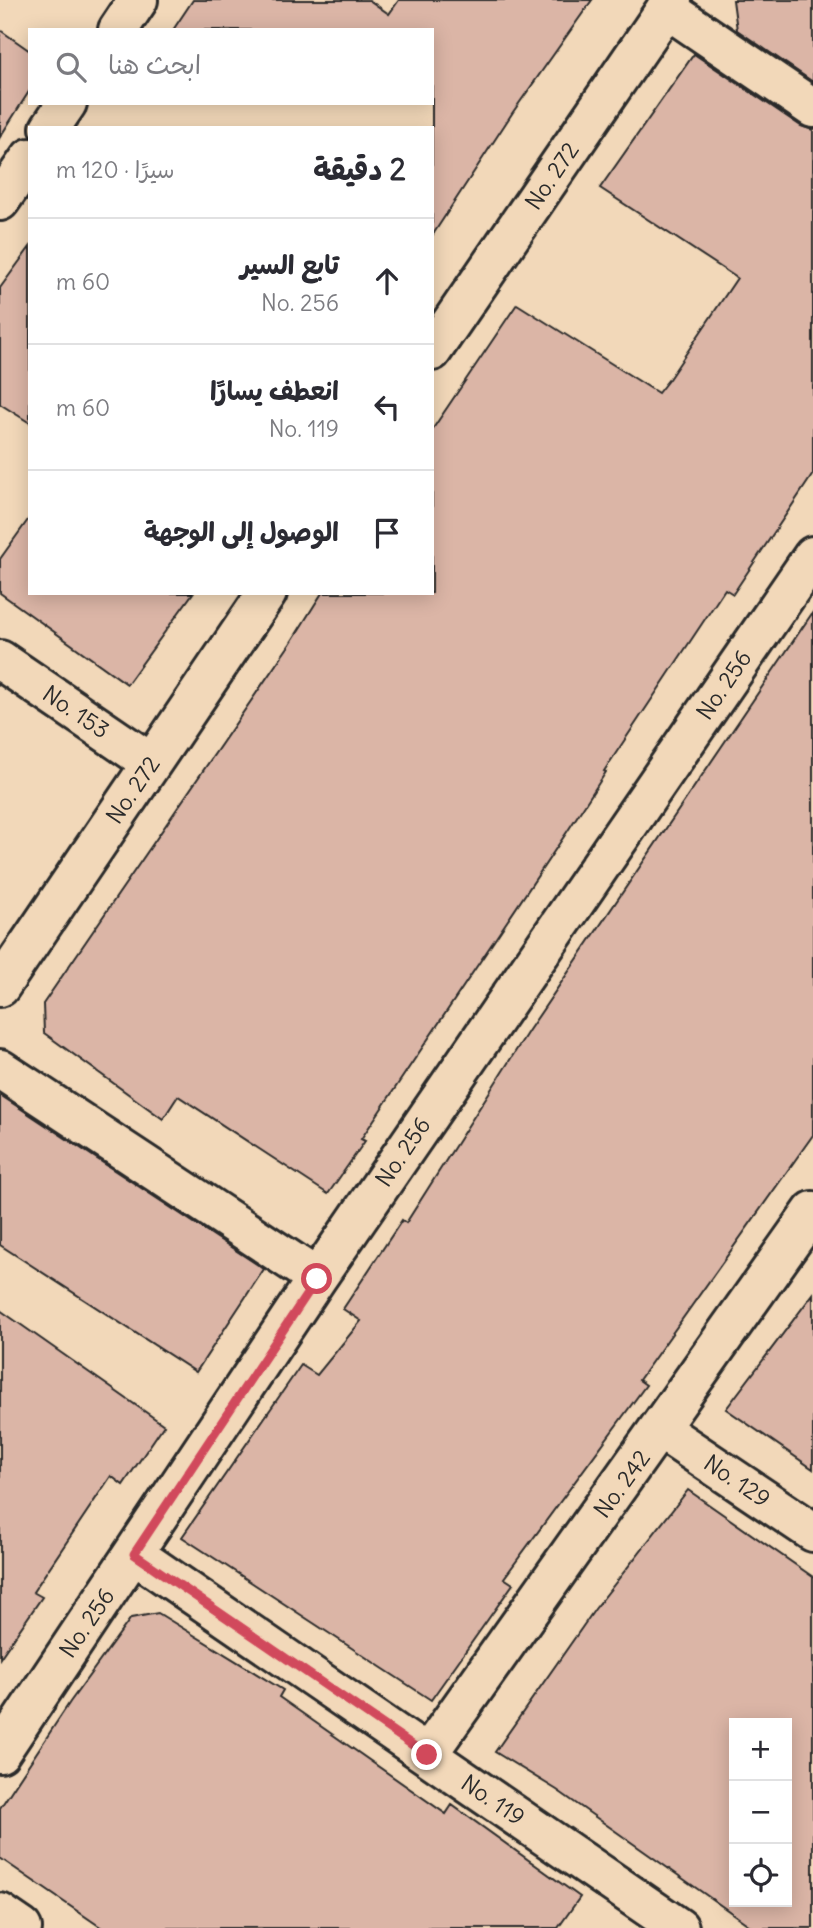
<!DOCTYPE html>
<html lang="ar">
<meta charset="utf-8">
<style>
:root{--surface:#fff;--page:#f2f2f3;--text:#2b2b33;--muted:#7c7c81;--line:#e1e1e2}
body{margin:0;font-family:Delius,"Playpen Sans Arabic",sans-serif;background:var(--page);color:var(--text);direction:rtl}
.controls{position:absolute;right:21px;bottom:21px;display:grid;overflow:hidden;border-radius:0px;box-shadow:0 4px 18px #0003}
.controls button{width:63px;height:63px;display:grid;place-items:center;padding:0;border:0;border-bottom:2px solid var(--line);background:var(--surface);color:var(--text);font:35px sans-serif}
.stop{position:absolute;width:21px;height:21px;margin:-16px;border:5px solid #d1495b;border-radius:50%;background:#fff}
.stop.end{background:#d1495b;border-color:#fff;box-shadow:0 2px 7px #0008}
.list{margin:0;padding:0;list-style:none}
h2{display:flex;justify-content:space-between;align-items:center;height:91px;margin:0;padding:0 28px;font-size:30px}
h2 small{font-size:23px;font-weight:400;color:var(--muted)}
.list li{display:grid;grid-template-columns:46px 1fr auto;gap:21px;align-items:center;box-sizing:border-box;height:126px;padding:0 28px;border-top:2px solid var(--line)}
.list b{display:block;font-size:26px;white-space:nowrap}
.list p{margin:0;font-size:23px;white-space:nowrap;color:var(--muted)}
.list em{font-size:23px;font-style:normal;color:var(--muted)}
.icon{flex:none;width:38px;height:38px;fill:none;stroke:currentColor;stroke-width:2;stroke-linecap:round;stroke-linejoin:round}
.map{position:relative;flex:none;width:813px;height:1928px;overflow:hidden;direction:ltr}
.search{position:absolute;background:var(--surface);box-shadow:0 4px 18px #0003;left:28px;top:28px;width:406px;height:77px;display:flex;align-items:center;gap:18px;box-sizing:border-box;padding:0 24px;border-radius:0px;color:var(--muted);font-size:26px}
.panel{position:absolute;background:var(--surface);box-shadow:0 4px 18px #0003;left:28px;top:126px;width:406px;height:469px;border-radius:0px;direction:rtl}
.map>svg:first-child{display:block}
.building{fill:#dbb5a6;stroke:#2b2b2b;stroke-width:2;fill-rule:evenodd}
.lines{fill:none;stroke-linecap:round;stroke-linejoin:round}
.minor-casing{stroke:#2b2b2b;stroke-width:44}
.minor{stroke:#f2d8b9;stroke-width:38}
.route{stroke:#d1495b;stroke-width:9}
.labels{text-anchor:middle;stroke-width:5;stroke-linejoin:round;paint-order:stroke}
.street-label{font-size:23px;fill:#2b2b2b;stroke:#f2d8b9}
</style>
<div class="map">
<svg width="813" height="1928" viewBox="0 0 813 1928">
<rect width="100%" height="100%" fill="#f2d8b9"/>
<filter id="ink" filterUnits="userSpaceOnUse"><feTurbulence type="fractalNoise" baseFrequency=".0143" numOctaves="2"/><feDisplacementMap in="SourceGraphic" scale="14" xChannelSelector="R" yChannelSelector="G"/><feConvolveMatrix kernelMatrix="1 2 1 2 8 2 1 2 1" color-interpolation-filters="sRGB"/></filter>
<g filter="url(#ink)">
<path class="building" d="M 193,0 L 369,0 L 389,14 L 399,0 L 592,0 L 513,112 L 432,236 L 432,30 L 173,30 Z
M 733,0 L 813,0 L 813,82 L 737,30 Z
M 0,30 L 30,51 L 30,90 L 0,137 Z
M 694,54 L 801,126 L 813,130 L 813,474 L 733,594 L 725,589 L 604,771 L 606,772 L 567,832 L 361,1139 L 365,1141 L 328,1194 L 178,1096 L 163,1119 L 44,1033 L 43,1004 L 290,644 L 322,593 L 432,593 L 432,430 L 517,304 L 658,393 L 669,379 L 737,278 L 600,188 Z
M 30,247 L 30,423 L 0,404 L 0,288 Z
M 30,517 L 30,593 L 193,593 L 127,684 L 0,593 L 0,559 Z
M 813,612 L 813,1135 L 639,1380 L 646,1385 L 504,1578 L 513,1584 L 431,1700 L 182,1537 L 301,1365 L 317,1375 L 361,1321 L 343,1309 L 402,1220 L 406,1223 L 529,1030 Z
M 0,1095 L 264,1269 L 196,1372 L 0,1245 Z
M 813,1294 L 813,1469 L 726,1409 Z
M 0,1310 L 164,1425 L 123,1485 L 111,1476 L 33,1592 L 42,1597 L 0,1658 Z
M 688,1490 L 813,1577 L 813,1928 L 753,1928 L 557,1790 L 495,1752 L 595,1609 ZM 734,1723 L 787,1723 L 787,1902 L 734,1902 Z
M 158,1613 L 283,1690 L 279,1697 L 446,1814 L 452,1805 L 580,1897 L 558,1928 L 102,1928 L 0,1858 L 0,1808 L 70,1702 L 131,1618 Z"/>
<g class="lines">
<g class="minor-casing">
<path id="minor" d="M 666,8 L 813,108
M 118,30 L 138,0
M 50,128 L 67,103
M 0,201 L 30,158
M 432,351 L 672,0
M 0,660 L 151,763
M 0,987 L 267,593
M 0,1069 L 317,1278
M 661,1430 L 813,1532
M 134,1554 L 679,1928
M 0,1753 L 317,1278 L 813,556
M 427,1755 L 813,1211
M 0,1913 L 22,1928"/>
</g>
<use href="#minor" class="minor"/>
</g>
</g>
<g class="lines" filter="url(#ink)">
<path class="route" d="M 317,1279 L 134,1554 L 427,1755"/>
</g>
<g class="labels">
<g class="street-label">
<text transform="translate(552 176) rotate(-56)" y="8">No. 272</text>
<text transform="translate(724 685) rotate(-56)" y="8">No. 256</text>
<text transform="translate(76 712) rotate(34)" y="8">No. 153</text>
<text transform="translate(133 790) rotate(-56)" y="8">No. 272</text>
<text transform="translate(403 1152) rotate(-56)" y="8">No. 256</text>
<text transform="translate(737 1481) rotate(34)" y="8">No. 129</text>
<text transform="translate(622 1484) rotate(-54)" y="8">No. 242</text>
<text transform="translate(87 1623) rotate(-56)" y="8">No. 256</text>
<text transform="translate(493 1800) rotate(34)" y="8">No. 119</text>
</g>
</g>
</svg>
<div class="controls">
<button>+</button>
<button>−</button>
<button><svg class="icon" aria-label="locate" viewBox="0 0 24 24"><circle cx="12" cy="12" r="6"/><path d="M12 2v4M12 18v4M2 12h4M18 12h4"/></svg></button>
</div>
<div class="stop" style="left:317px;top:1279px"></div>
<div class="stop end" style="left:427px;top:1755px"></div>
<div class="search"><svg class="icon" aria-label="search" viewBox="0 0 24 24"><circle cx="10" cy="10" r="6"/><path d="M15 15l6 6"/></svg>ابحث هنا</div>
<section class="panel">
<h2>2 دقيقة<small>سيرًا · 120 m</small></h2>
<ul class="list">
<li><svg class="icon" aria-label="ahead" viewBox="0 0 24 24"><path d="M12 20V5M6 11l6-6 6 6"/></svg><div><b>تابع السير</b><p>No. 256</p></div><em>60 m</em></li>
<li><svg class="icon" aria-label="left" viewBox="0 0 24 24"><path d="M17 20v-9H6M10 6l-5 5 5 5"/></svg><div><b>انعطف يسارًا</b><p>No. 119</p></div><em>60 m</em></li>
<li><svg class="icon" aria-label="arrive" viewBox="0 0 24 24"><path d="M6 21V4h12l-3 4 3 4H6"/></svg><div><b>الوصول إلى الوجهة</b></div></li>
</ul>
</section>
</div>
